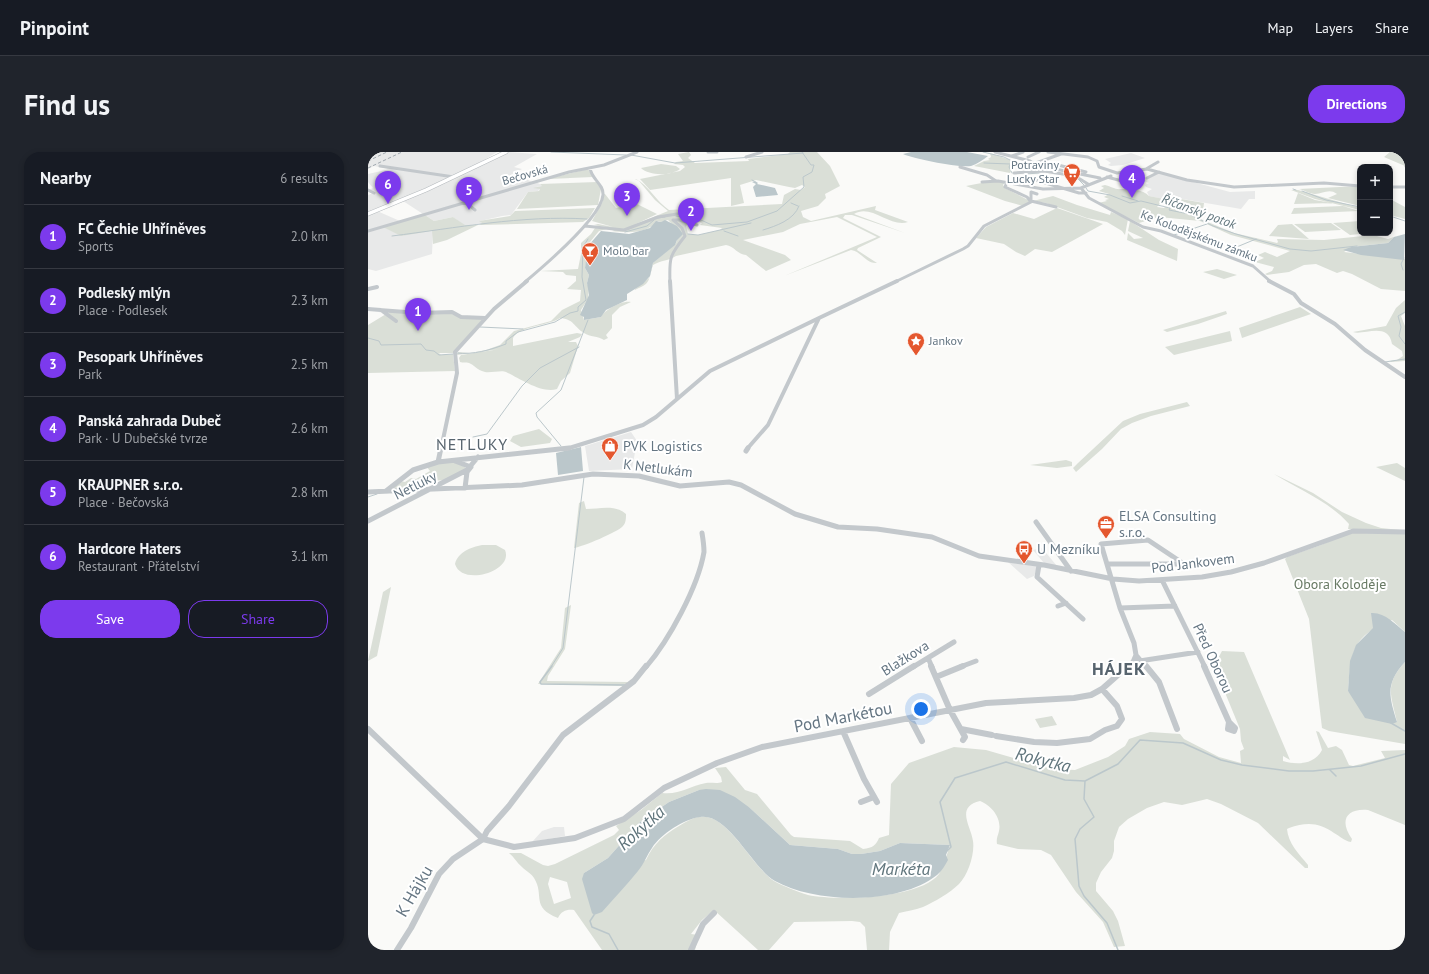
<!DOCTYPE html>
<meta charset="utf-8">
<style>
:root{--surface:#171b24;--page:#20242c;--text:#f1f3f6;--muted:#9ea1a6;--line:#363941;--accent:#7c3aed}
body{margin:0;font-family:"PT Sans",sans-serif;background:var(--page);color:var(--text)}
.controls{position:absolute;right:12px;top:12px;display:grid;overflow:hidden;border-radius:8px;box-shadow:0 2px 6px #0003}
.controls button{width:36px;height:36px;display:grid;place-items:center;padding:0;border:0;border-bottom:1px solid var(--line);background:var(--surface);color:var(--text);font:20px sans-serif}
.you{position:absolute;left:553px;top:557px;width:14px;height:14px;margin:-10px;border:3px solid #fff;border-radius:50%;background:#1a73e8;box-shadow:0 0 0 6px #1a73e833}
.badge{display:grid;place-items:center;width:26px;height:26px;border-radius:50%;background:var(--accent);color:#fff;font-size:13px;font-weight:700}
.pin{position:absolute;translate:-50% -33px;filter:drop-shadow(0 1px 2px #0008)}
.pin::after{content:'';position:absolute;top:21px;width:14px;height:12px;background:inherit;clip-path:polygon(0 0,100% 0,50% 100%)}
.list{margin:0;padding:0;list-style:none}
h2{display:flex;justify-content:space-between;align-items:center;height:52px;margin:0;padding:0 16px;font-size:17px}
h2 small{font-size:13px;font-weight:400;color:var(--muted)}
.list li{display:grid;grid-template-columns:26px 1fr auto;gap:12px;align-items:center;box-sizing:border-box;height:64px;padding:0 16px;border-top:1px solid var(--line)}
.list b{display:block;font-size:15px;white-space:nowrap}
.list p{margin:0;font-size:13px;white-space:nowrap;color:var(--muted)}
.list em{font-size:13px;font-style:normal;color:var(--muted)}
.actions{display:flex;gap:8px;padding:12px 16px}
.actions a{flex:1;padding:9px 0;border:1px solid var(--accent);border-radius:16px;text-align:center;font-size:14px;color:var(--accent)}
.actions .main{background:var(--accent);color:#fff}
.map{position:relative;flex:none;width:1037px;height:798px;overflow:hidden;border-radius:16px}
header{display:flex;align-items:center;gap:24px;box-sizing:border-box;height:56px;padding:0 20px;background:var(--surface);border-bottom:1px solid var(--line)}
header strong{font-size:19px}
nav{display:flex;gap:22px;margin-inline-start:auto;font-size:14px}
.intro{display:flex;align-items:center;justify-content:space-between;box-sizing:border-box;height:96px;padding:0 24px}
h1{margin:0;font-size:28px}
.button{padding:10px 18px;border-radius:16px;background:var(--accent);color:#fff;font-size:14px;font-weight:700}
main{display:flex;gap:24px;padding:0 24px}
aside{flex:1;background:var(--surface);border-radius:16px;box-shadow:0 2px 6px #0003}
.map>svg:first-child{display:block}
.built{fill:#e8e9e9}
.green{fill:#dadfd7;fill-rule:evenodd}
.water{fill:#bbc7cb}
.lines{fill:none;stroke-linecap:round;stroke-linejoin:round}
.stream-far1{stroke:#bbc7cb;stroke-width:1}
.stream{stroke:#bbc7cb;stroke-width:1.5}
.major-casing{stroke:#b5babe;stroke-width:4.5}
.minor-far3{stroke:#c3c8cc;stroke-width:3}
.minor-far2{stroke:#c3c8cc;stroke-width:4}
.minor-far1{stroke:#c3c8cc;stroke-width:5}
.minor{stroke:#c3c8cc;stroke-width:6}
.major{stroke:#fff;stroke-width:3.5}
.rail{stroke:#a2aab0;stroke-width:1;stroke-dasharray:3.5 2;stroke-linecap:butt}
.labels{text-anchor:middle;stroke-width:4;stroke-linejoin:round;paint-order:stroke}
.far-poi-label{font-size:12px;fill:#657683;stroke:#fff;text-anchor:start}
.far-street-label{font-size:12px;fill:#657683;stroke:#fff}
.far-water-label{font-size:13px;font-style:italic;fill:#60757c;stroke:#fff}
.poi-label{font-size:14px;fill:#657683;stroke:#fff;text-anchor:start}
.street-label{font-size:14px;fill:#657683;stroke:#fff}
.park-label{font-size:14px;fill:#687a64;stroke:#fff}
.quarter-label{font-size:16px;letter-spacing:1px;fill:#57646e;stroke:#fff}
.near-street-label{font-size:17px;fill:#657683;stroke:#fff}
.district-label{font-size:18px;font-weight:bold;letter-spacing:1px;fill:#57646e;stroke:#fff}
.near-water-label{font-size:18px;font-style:italic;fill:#60757c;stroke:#fff}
</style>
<header>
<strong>Pinpoint</strong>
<nav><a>Map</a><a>Layers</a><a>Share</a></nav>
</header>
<div class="intro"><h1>Find us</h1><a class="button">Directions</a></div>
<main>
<aside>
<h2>Nearby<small>6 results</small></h2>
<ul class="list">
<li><span class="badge">1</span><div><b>FC Čechie Uhříněves</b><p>Sports</p></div><em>2.0 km</em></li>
<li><span class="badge">2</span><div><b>Podleský mlýn</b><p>Place · Podlesek</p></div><em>2.3 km</em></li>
<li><span class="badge">3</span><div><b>Pesopark Uhříněves</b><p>Park</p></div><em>2.5 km</em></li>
<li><span class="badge">4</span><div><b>Panská zahrada Dubeč</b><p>Park · U Dubečské tvrze</p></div><em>2.6 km</em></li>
<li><span class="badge">5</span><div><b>KRAUPNER s.r.o.</b><p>Place · Bečovská</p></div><em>2.8 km</em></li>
<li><span class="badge">6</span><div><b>Hardcore Haters</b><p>Restaurant · Přátelství</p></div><em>3.1 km</em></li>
</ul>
<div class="actions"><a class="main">Save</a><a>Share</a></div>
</aside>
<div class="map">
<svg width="1037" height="798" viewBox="0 0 1037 798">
<rect width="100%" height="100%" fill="#fafaf8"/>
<path class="built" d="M 0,0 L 129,0 L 108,13 L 71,31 L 0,61 L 0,43 L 8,40 L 1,38 L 5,36 L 0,30 L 0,22 L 22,17 L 6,14 L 0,17 Z
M 140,0 L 169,2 L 146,15 L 154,17 L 141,24 L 156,26 L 164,30 L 55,62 L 35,49 Z
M 763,1 L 777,6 L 755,13 L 743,14 L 740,13 L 743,11 L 737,7 Z
M 792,21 L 862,40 L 887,39 L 887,47 L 881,47 L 873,57 L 797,44 L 799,46 L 795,47 L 781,44 L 779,40 L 784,37 L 778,35 L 777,33 L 781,31 L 773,28 Z
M 168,30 L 175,34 L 168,35 L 172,37 L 170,39 L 160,40 L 143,63 L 134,64 L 112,69 L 114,71 L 97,74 L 85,65 L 66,69 L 57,63 Z
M 9,59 L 32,69 L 0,79 L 0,63 Z
M 15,75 L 49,81 L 65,79 L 64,102 L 8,119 L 0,117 L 0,80 Z
M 263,280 L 269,289 L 264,317 L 221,319 L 217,294 Z
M 674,396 L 689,414 L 676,411 L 665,398 Z
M 640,410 L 668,414 L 669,417 L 666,424 L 659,427 Z
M 186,675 L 196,675 L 197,684 L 164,690 L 174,679 Z"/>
<path class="green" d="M 321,0 L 323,3 L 320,6 L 327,11 L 381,9 L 380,7 L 420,2 L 422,0 L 449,0 L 462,14 L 472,34 L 457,42 L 458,46 L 450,54 L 433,59 L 435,65 L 443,69 L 508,54 L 507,58 L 540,70 C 522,76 503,51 486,62 L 537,81 L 484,63 L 477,63 L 475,66 L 513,85 L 490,96 L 489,98 L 509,111 C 498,112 493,99 483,98 L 416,124 L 509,85 L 469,65 L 432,72 L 415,80 L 375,88 L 417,103 L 423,108 L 398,119 L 378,103 C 370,103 366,94 358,93 L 308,104 C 301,109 293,108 285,113 C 280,129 283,132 266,138 L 281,126 L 285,111 L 308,91 L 309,88 L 303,71 L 300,68 L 293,70 L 290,69 C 278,82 259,81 244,79 L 249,77 L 226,73 L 230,72 L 245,75 L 224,69 L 235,49 L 235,42 L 237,42 L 248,56 L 269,52 L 289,62 L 266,73 L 300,59 L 287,48 L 271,29 L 267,27 L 268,27 C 280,33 289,50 301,58 L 414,52 L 416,43 L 427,37 L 433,38 L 437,35 L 434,33 L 427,36 L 421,35 L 388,28 L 372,33 L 376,51 L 363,54 L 363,26 L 282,38 L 272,27 L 312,19 L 317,15 L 315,13 L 306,12 L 308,10 L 315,9 L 310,2 ZM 323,66 L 334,71 L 332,73 L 354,76 L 352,78 L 330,83 L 320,82 L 318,74 L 320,72 L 315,68 Z
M 1022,0 L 1037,0 L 1037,14 L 1016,5 Z
M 622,1 L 648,10 L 642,21 L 606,14 L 616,9 L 622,8 L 620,7 L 623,5 Z
M 293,12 L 308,14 L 312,17 C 303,24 281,24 273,16 Z
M 220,17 L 225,25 L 179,27 Z
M 624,29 L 637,30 L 635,33 L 637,36 L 662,49 L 655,54 L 637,49 L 598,34 Z
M 229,30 L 233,37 L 230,53 L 149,57 L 160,40 L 171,39 L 172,37 L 165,36 L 174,34 L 172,32 Z
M 737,33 C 742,34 748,38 753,37 C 761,37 775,37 781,44 L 796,47 L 789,55 L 796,56 L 799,53 L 866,81 L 909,91 L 910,90 L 909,87 L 956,88 L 1005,83 L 1020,87 L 1037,81 L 1026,85 L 1020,91 L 983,95 L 976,100 L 1037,107 L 1037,139 L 1013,137 L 984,122 L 975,119 L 969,121 L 948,112 L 936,113 L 921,120 L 899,123 L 897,122 L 904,119 L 906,115 L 887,110 L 896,106 L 890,103 L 897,100 L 909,105 L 922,99 L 863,83 L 832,69 L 791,65 L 771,71 L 730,51 L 739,49 L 737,48 L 741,47 L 736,45 L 741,42 L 731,39 L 736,36 L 733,34 Z
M 992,34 L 992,54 L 960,46 L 969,42 C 961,36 955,42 947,42 C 942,42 936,38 931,37 Z
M 923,38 L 930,38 L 992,56 L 992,58 L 947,47 Z
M 930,41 L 947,48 L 964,51 L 926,52 Z
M 685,44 L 709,53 L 742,63 L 743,60 L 760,67 L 757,83 L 754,79 L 739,70 L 719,66 L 678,51 L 665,49 Z
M 813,47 L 836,51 L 835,59 L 807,49 Z
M 1022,47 L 1037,55 L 1037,67 L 1022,63 Z
M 975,54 L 991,59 L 923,62 L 926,56 Z
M 227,56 L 221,66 L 215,70 L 113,73 L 111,72 L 114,71 L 111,69 L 142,64 L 139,67 L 147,59 Z
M 689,56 L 735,72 L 684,100 L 667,97 L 657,104 L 648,100 L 636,92 L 608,86 L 618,75 L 645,61 L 666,67 Z
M 57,63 L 66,69 L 85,65 L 97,73 L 110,73 L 79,88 L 65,92 L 64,79 L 33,84 L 15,75 Z
M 762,69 L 791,88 L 810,97 L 809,109 L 759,88 L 760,81 L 766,87 L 775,86 L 760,79 Z
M 992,69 L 992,81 L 1002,81 L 982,83 L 965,71 Z
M 963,71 L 973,78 L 937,80 L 926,72 Z
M 924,72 L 941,87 L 901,84 L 910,73 Z
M 227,76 L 239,77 L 231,79 L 222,90 L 217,116 L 221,123 L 219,131 L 221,136 L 220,147 L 213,158 L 216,168 L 233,165 C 236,158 254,148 263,150 L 252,155 L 244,163 L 244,176 L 238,183 L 240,186 L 236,188 C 230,184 222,185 216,181 C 206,175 206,167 192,166 C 180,174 151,174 145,186 L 145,194 L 209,181 L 214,182 L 212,185 L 200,190 L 208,190 L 210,194 L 202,221 L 193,229 L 189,237 C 174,242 151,226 138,220 C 134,218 123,221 117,220 C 108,218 107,213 101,211 C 98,210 95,211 92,210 L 91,206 L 93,203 L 132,197 L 89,203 L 90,200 L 102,201 L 118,198 L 132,193 L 146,179 L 183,169 L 194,158 L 212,149 L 213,138 L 199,137 L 208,129 L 208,124 L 198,123 L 195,120 L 172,119 L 210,117 L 213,102 L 213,91 L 223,82 Z
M 849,117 L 869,123 L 856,127 L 835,120 Z
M 1037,148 L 1037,161 L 1033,164 L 1037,174 L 1037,209 L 1023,210 L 1022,209 L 1029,208 L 1035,204 L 1034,199 L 1024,192 C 1020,169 995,184 985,180 L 1018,174 L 1028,156 Z
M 932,155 L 943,162 L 874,186 L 871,176 Z
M 23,159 L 84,162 L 115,167 L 86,201 L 71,201 L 73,203 L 85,202 L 87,219 L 0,221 L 0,173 Z
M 858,159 L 859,162 L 830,172 L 799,180 L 795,178 Z
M 862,179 L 864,189 L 806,203 L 797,195 Z
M 819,250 L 822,254 L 783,264 L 764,271 L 753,277 L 734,297 L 708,320 L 705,316 L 710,311 L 755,269 L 772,262 Z
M 171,277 L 184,287 L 182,291 L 153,295 L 142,289 L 145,284 Z
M 698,308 L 704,310 L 704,314 L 689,316 L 662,313 Z
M 81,309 L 93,312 L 99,317 L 78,328 L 60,329 L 56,335 L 24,337 L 33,329 L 37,330 L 43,326 L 48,327 L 62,319 L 58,314 Z
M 1029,311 L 1037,316 L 1037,329 L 1008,315 Z
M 906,322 L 945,341 L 974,360 L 998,371 L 1013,376 L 1032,378 L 980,377 L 981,372 C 962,350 930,337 906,322 Z
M 216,349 L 218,357 C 231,357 247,352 258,362 C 258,366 258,371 255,374 C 250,380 214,395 206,396 L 211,351 Z
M 983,380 L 1037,382 L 1037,480 L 1024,468 C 984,484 983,499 980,539 L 1029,570 C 1023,543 1016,533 1037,510 L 1037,592 L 961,579 L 954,576 L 941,467 L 917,407 L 919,405 L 953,393 Z
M 114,393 L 128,393 L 137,398 C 146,419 94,435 87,412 C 90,400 103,395 114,393 Z
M 23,435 L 9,504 L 0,509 L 15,440 Z
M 203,453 L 197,497 L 180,524 L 179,529 L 260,530 L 256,534 L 170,532 L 193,496 L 197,456 Z
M 854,499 L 876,500 L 922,608 L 915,604 L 915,609 C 929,613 946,613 954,598 L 948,579 L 951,580 L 960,596 L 968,594 L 974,598 L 981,613 L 985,614 L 1017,606 L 1013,599 L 1037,598 L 1037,673 L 1000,658 C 978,656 971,669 984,687 L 983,690 C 976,689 972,684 966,681 C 951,670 938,670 921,676 L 919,677 C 920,691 931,702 940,713 L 940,716 L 937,716 L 890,671 L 853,652 L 839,647 L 814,653 L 796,650 L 779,656 L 760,667 L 751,675 L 746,689 L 746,699 L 744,706 L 733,720 L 728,731 L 728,739 L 745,759 L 750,769 L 757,794 L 746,795 L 735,770 L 708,740 L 683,703 L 673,698 L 650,697 L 629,692 C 628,686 630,684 631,679 C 634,666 623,653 612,649 C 587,655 603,674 605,689 C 607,702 600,723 591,732 C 582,741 566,750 555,755 C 547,758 538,759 531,761 L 522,780 L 521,798 L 499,798 L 497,775 L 492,770 L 484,769 L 426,770 L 401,798 L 390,798 L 346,758 L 334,768 L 323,782 L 331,783 L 327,798 L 234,798 L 206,758 C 199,757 193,759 190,766 C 162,755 177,743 166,726 C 163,721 158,719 154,715 C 149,711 146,705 141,701 L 153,701 L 175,713 L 180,714 L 187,712 L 246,683 L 251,678 L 248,674 L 273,658 L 294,641 C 312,643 321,634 338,631 C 343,630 349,632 354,630 L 353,625 L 347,616 L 358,615 L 377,638 L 389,642 L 423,683 L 426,685 L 482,689 L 495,697 C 505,696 508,693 511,686 L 521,683 L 523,632 L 541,611 L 586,595 L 618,598 L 684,617 L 707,618 L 740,605 L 757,594 L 761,587 L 782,580 L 812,582 L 816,587 L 851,605 L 873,611 L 872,599 L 876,597 L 873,589 L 872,577 L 846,514 ZM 331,638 L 382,656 L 422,693 L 470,697 L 484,702 L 493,702 L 512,699 L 532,691 L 582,693 C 579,702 576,714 571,722 C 552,747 469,749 440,743 C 430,740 415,734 406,729 C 385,715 363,669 339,665 C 329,663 320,669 311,674 C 296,683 286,691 278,708 L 216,721 L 240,706 L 272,670 L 301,650 ZM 182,725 L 199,730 L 203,746 L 186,752 L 180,732 Z
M 684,564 L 689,573 L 672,576 L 667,567 Z"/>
<path class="water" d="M 543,0 L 599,0 L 620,4 C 615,8 609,12 603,14 C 591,16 546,7 535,2 Z
M 387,29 L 390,31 L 389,32 L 407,36 L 410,43 L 388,45 L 385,35 L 388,32 L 384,30 Z
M 297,68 L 309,74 L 315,82 L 309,88 L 307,93 L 285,111 L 282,124 L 275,132 L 259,142 L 259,148 L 238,158 L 233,165 L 216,168 L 216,165 L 212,163 L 221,143 L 219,131 L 221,123 L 217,116 L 220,94 L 233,79 L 261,82 L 282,76 L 288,69 L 293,70 Z
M 1037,82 L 1036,108 L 993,103 L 975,98 L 983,95 L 1020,91 L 1026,85 Z
M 213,295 L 215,319 L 190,323 L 188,301 Z
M 1003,461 C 1017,460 1027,472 1037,480 L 1037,510 C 1017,532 1021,544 1029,570 L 1024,572 L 997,566 L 980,539 L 982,509 L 988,493 L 1005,476 Z
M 338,637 L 352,638 L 367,645 L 382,656 L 422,693 L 470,697 L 484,702 L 493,702 L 512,699 L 532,691 L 582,693 L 578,703 L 580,708 C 577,713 574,719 569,723 C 532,753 448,752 407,729 C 384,716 360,660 332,665 C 316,667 293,682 284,696 C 279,703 276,712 270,719 C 259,733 246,746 234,760 L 226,763 L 224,761 L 214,727 L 216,721 L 240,706 L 272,670 L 301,650 L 331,638 Z"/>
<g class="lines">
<path class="stream-far1" d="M 183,0 L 258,3
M 615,0 L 636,5 L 644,9 L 641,15 L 644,21
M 263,3 L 307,11 L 435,1
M 616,11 L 642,12
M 657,22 L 672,21
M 384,28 L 386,29
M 711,28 L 716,33
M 718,36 L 720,39 L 742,43 L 762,51 L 773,49 L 802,56 L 801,58 L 821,62 L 845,74 L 868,82 L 922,97 L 943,99 L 989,94
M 925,37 L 928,38
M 934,39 L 958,48 L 992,55
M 754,44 L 770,49
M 423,51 L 430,54
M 308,64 L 333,68 L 344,73 L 379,70 L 409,59 L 436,35 L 435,25 L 444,20 L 446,13 L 443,13 L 434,0
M 1022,64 L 1037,69
M 290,66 L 297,65
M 395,78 C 408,74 426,68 431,54
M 356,79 L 370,84
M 257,80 L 279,74 L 286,68
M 320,82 L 330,83 L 383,71
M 806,83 L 839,72
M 24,84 C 88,76 154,63 219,67
M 859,99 L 888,87
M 1035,118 L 1033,112 L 1036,106
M 1037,160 L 1030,164 L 1033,175 L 1031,184 L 1037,192
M 112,175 L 155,177
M 0,186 L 11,189 L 13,193 L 53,192 L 58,198 L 66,199 L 71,203 L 85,202
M 88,201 C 106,203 122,198 138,192 L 138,189 L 150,180 L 187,170 L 202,161 L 210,159 L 210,155 L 218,148 L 214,125 L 215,95 L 220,87
M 1017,210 L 1037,207
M 105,285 L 119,282 L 154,234 L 172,216 L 211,195
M 193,294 L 169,265 L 168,261 L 193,238 L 220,168
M 0,345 L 9,342
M 183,515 L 195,496 L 216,325"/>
<path class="stream" d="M 184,514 L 172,530 L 173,532 L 257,533
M 1023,571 L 1037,579
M 962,618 L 968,624
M 717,629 L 716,647 L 726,665 L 712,677 L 707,687 L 711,734 L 716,744 L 739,771 L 750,798
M 579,699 L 583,695 L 572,650 L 587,626 L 638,610 L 697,628 L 717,629 L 750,612 L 772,588 L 815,591 L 853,608 L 874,613 L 921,619 L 945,619 L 993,614 L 1037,602
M 226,763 L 222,769 L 224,775 L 241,782 L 250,798"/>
<g class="major-casing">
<path id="major" d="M 0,62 L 58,38 L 138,0"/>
</g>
<path class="minor-far3" d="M 340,0 L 349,0
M 627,0 L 662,9 L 676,19 L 707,24 L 720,32
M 680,0 L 720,5 L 729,9 L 731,15 L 749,21 L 779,17 L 819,28 L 866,35 L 956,31 L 992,34
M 644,4 L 655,0
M 378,5 L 394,0
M 660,5 L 671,0
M 668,11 L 693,2
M 12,14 L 86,25
M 678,14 L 686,12 L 718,20 L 716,20
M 592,15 L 619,23 L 628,29
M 677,15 L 732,26
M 778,17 L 790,10
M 646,21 L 676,19
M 739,25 L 769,33
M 779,26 L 791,20
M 664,27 L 711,41 L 718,41
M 614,30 L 630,29 L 675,37 L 713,36
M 1022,35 L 1037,35
M 713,36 L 721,46 L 775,75 L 793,79 L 885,114 L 903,130
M 713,36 L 743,24
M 0,38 L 6,41
M 663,48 L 663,40 L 669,42
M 663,49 L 688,55
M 97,50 L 107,58
M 305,68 L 311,68 L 329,73
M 217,74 L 256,78 L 290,65 L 309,62
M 0,79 L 201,20 L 236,13 L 269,0
M 157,130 C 176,114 233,66 235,43 C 236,32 223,27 222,16
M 302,130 C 301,105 302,103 317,84 L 314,76 L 305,68
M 527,130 L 595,97 L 600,94 L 616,74 L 663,50 L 659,45 L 637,35 L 639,30"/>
<path class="minor-far2" d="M 302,129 L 309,247
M 901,129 L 926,142 L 933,151 L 967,172 L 997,198 L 1037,225
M 0,137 L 9,135
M 0,157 L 13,158 L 28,169
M 11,158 L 51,161 L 84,160 L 93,165 L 117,166
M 73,297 L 89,221 L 87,200 L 126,157 L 159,129
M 198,297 L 275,273 L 288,265 L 342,219 L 451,166
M 379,297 L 400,273 L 451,166 L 529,129"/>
<path class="minor-far1" d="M 378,299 L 380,296
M 87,309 L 103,315 L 99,320 L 97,336
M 70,310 L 73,296
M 18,339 L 45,318 L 70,310 L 201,296
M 0,340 L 154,333 L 225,322 L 271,324 L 312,334 L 361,330 L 373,333 L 427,362 L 470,375 L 509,377 L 564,385 L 611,404 L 676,413 L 745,427 L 771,429 L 834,425 L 863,420 L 896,411 L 985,379 L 1037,380
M 0,369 L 99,318 L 110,305
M 668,370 L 703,419
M 739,412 L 811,412 L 813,410 L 780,388 L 733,392 L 752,456 L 766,491 L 768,503 L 765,510 L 759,515
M 671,413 L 669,425 L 715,467
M 794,428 L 837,515
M 690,454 L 698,451
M 752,456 L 807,454
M 768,503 L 778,515
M 560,506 L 564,515
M 765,510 L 830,500
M 278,515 C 301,488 330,435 336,400 C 336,394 335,387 334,381
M 545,515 L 586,490
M 592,515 L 608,509"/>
<path class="minor" d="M 563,514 L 582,558 L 597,585 L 595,588
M 778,514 L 791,530 L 809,577
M 836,514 L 861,570
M 568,525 L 595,514
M 501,542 L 546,514
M 542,566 L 554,589
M 861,570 L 867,576 L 866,579 L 860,577 Z
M 0,577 L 115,687
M 593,577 L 624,583
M 475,579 L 496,627 L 509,650
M 628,584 L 666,590 L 689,591 L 722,587 L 737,578 L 749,574 L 754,567 L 749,554 L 734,537
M 493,650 L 506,645
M 115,687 L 146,695 L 207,686 L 256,667 L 296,636 L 349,611 L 394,595 L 618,551 L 706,546 L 723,543 L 734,537 L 760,514
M 115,687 L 119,679 L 141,654 L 195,583 L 266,529 L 278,514
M 29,798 L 43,776 L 71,722 L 85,707 L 115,687
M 323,798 L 335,772 L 346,761"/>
<use href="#major" class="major"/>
<path class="rail" d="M 0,1 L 3,0
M 0,9 L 19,0
M 0,16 L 34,0"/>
</g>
<defs>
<g id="supermarket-pin" transform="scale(0.9)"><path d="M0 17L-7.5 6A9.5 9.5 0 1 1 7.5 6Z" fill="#e4572e" stroke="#fff"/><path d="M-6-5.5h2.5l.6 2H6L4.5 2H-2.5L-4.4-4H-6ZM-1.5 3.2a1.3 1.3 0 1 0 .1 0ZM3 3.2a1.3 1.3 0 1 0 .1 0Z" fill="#fff"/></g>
<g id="bar-pin" transform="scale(0.9)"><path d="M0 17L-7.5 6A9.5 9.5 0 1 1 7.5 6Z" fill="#e4572e" stroke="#fff"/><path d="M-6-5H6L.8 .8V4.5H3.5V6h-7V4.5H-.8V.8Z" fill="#fff"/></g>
<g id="sight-pin" transform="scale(0.9)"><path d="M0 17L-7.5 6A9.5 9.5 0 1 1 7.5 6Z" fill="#e4572e" stroke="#fff"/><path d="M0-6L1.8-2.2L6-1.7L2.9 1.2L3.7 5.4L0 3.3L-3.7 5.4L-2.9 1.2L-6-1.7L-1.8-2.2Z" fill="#fff"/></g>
<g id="shop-pin" transform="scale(0.9)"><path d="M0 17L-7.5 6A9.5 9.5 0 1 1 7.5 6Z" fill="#e4572e" stroke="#fff"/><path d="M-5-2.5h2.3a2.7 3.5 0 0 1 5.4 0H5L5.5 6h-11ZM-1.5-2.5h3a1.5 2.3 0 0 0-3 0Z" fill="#fff"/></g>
<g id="office-pin" transform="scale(0.9)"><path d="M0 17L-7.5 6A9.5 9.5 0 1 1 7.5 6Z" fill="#e4572e" stroke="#fff"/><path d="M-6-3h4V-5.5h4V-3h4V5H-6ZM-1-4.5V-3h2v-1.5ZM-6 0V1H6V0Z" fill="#fff"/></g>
<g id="bus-pin" transform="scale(0.9)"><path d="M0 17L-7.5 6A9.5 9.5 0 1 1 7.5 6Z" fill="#e4572e" stroke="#fff"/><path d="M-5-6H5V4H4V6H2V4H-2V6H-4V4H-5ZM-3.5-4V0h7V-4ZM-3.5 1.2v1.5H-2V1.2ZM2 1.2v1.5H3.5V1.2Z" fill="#fff"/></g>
</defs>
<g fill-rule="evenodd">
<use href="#supermarket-pin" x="704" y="20"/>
<use href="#bar-pin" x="222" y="99"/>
<use href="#sight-pin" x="548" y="189"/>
<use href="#shop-pin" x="242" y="294"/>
<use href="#office-pin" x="738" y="372"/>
<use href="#bus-pin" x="656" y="397"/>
</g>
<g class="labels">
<g class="far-poi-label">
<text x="691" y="17" text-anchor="end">Potraviny<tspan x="691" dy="14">Lucky Star</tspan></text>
<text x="235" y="103">Molo bar</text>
<text x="561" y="193">Jankov</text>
</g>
<g class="far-street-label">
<text transform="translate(157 23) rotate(-16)" y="4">Bečovská</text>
<text transform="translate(831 84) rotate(21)" y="4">Ke Kolodějskému zámku</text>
</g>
<g class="far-water-label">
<text transform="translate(831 59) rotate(20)" y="5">Říčanský potok</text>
</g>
<g class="poi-label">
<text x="255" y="299">PVK Logistics</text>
<text x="751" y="369">ELSA Consulting<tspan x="751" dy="16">s.r.o.</tspan></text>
<text x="669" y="402">U Mezníku</text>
</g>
<g class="street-label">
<text transform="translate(290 316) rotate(7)" y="5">K Netlukám</text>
<text transform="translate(47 333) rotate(-27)" y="5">Netluky</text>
<text transform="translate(825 411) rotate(-7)" y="5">Pod Jankovem</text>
<text transform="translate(537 506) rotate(-32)" y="5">Blažkova</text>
<text transform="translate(845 506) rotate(65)" y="5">Před Oborou</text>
</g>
<g class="park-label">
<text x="972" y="437">Obora Koloděje</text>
</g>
<g class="quarter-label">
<text x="104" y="298">NETLUKY</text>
</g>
<g class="near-street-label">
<text transform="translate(475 565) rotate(-11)" y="6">Pod Markétou</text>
<text transform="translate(46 739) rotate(-60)" y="6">K Hájku</text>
</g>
<g class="district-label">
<text x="751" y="523">HÁJEK</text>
</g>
<g class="near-water-label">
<text transform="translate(675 608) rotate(14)" y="6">Rokytka</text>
<text transform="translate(273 676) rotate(-42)" y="6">Rokytka</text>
<text x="533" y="723">Markéta</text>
</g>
</g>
</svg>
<div class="controls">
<button>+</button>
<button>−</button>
</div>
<div class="you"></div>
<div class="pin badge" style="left:50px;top:179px">1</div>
<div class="pin badge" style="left:323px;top:79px">2</div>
<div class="pin badge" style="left:259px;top:64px">3</div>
<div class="pin badge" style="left:764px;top:46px">4</div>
<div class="pin badge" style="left:101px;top:58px">5</div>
<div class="pin badge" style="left:20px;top:52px">6</div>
</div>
</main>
